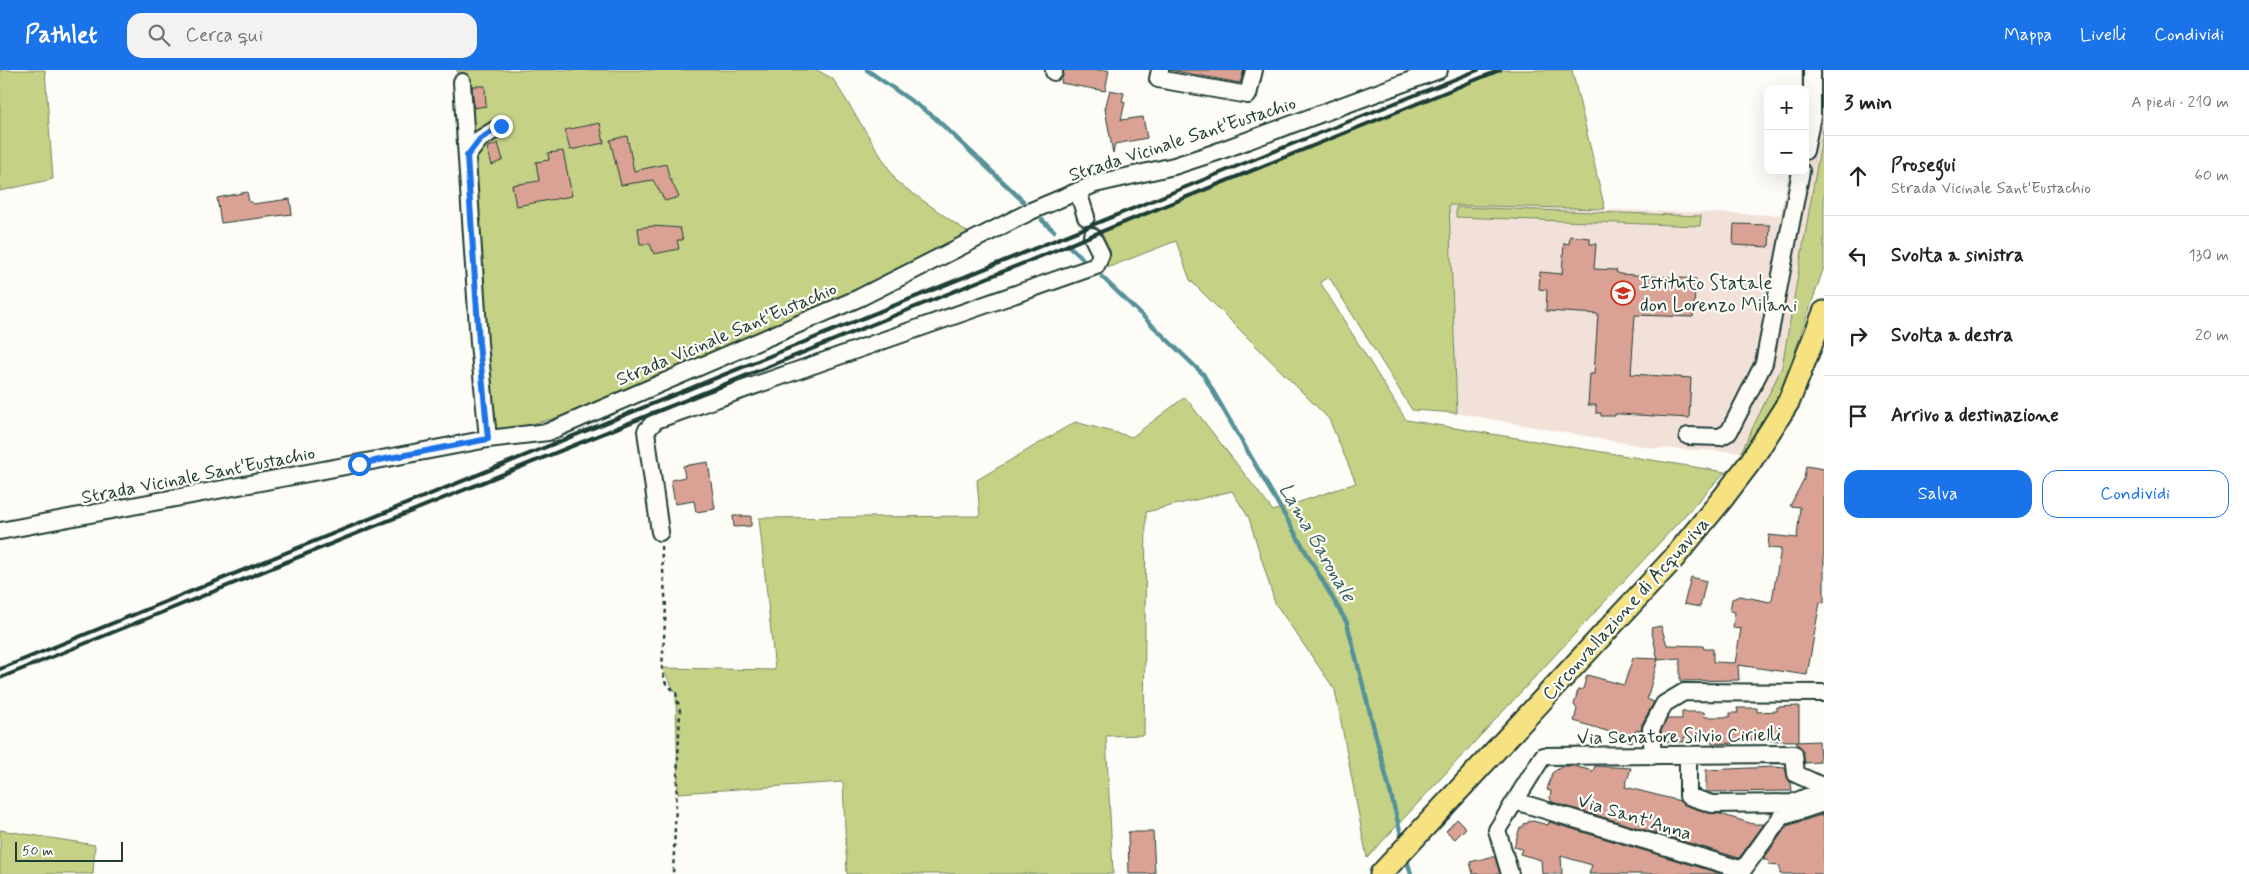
<!DOCTYPE html>
<html lang="it">
<meta charset="utf-8">
<style>
:root{--surface:#fff;--page:#f2f2f2;--text:#222;--muted:#767676;--line:#e0e0e0;--accent:#1a73e8}
body{margin:0;font-family:Mynerve,sans-serif;background:var(--page);color:var(--text)}
.controls{position:absolute;right:15px;top:15px;display:grid;overflow:hidden;border-radius:10px;box-shadow:0 5px 20px #0002}
.controls button{width:45px;height:45px;display:grid;place-items:center;padding:0;border:0;border-bottom:1px solid var(--line);background:var(--surface);color:var(--text);font:25px sans-serif}
.scale{position:absolute;left:15px;bottom:12px;width:108px;box-sizing:border-box;padding-left:5px;border:2px solid #1f3d34;border-top:0;font-size:14px;line-height:18px;white-space:nowrap;color:#1f3d34;-webkit-text-stroke:4px #fdfcf7;paint-order:stroke}
.stop{position:absolute;width:15px;height:15px;margin:-11px;border:4px solid #1a73e8;border-radius:50%;background:#fff}
.stop.end{background:#1a73e8;border-color:#fff;box-shadow:0 1px 5px #0008}
.list{margin:0;padding:0;list-style:none}
h2{display:flex;justify-content:space-between;align-items:center;height:65px;margin:0;padding:0 20px;font-size:21px}
h2 small{font-size:16px;font-weight:400;color:var(--muted)}
.list li{display:grid;grid-template-columns:32px 1fr auto;gap:15px;align-items:center;box-sizing:border-box;height:80px;padding:0 20px;border-top:1px solid var(--line)}
.list b{display:block;font-size:19px;white-space:nowrap}
.list p{margin:0;font-size:16px;white-space:nowrap;color:var(--muted)}
.list em{font-size:16px;font-style:normal;color:var(--muted)}
.actions{display:flex;gap:10px;padding:15px 20px}
.actions a{flex:1;padding:11px 0;border:1px solid var(--accent);border-radius:15px;text-align:center;font-size:18px;color:var(--accent)}
.actions .main{background:var(--accent);color:#fff}
.icon{flex:none;width:28px;height:28px;fill:none;stroke:currentColor;stroke-width:2;stroke-linecap:round;stroke-linejoin:round}
.map{position:relative;flex:none;width:1824px;height:804px;overflow:hidden}
header{display:flex;align-items:center;gap:30px;box-sizing:border-box;height:70px;padding:0 25px;background:var(--accent);color:#fff}
header strong{font-size:24px}
nav{display:flex;gap:28px;margin-inline-start:auto;font-size:18px}
.search{width:350px;height:45px;background:var(--page);display:flex;align-items:center;gap:12px;box-sizing:border-box;padding:0 18px;border-radius:15px;color:var(--muted);font-size:19px}
main{display:flex}
aside{flex:1;background:var(--surface)}
.map>svg:first-child{display:block}
.built{fill:#f2e1d9}
.green{fill:#c5d286;stroke:#72885d}
.lines{fill:none;stroke-linecap:round;stroke-linejoin:round}
.stream{stroke:#579298;stroke-width:4.5}
.building{fill:#daa294;stroke:#1f3d34}
.minor-casing{stroke:#1f3d34;stroke-width:20}
.major-casing{stroke:#1f3d34;stroke-width:25}
.path{stroke:#1f3d34;stroke-width:2.5;stroke-dasharray:4 4;stroke-linecap:butt}
.minor{stroke:#fdfcf7;stroke-width:16}
.major{stroke:#f7e281;stroke-width:21}
.rail{stroke:#1f3d34;stroke-width:4}
.route{stroke:#1a73e8;stroke-width:6}
.labels{text-anchor:middle;stroke-width:4.5;stroke-linejoin:round;paint-order:stroke}
.street-label{font-size:19px;fill:#1f3d34;stroke:#fdfcf7}
.poi-label{font-size:19px;fill:#1f3d34;stroke:#fdfcf7;text-anchor:start}
.water-label{font-size:20px;font-style:italic;fill:#36605e;stroke:#fdfcf7}
</style>
<header>
<strong>Pathlet</strong>
<div class="search"><svg class="icon" aria-label="search" viewBox="0 0 24 24"><circle cx="10" cy="10" r="6"/><path d="M15 15l6 6"/></svg>Cerca qui</div>
<nav><a>Mappa</a><a>Livelli</a><a>Condividi</a></nav>
</header>
<main>
<div class="map">
<svg width="1824" height="804" viewBox="0 0 1824 804">
<rect width="100%" height="100%" fill="#fdfcf7"/>
<filter id="ink" filterUnits="userSpaceOnUse"><feTurbulence type="fractalNoise" baseFrequency=".02" numOctaves="2"/><feDisplacementMap in="SourceGraphic" scale="10" xChannelSelector="R" yChannelSelector="G"/><feConvolveMatrix kernelMatrix="1 2 1 2 8 2 1 2 1" color-interpolation-filters="sRGB"/></filter>
<g filter="url(#ink)">
<path class="built" d="M 1801,0 L 1824,0 L 1824,55 L 1782,297 L 1741,382 L 1653,378 L 1457,343 L 1449,135 L 1780,145 L 1789,101 L 1805,101 L 1805,19 L 1801,19 Z"/>
<path class="green" d="M 0,0 L 45,0 L 53,109 L 0,121 Z
M 457,0 L 817,0 L 833,9 L 897,112 L 970,164 L 904,202 L 577,343 L 489,364 Z
M 1501,0 L 1572,0 L 1605,139 L 1449,135 L 1457,343 L 1412,340 L 1329,207 L 1320,212 L 1406,350 L 1725,402 L 1367,788 L 1335,620 L 1275,533 L 1249,448 L 1232,421 L 1146,442 L 1144,665 L 1106,666 L 1113,804 L 847,804 L 843,712 L 678,723 L 676,623 L 662,598 L 775,600 L 759,448 L 980,446 L 977,410 L 1075,352 L 1132,367 L 1185,327 L 1273,441 L 1356,413 L 1329,349 L 1190,210 L 1176,171 L 1109,197 L 1092,166 Z
M 1824,55 L 1824,197 L 1778,331 L 1744,384 L 1741,382 L 1782,297 Z
M 1456,137 L 1701,146 L 1700,156 L 1456,147 Z
M 0,760 L 95,775 L 93,804 L 0,804 Z"/>
<g class="lines">
<path class="stream" d="M 867,0 L 933,46 L 1023,131
M 1042,150 L 1054,161
M 1068,175 L 1082,188
M 1102,207 L 1203,304 L 1347,553 L 1403,772
M 1406,787 L 1411,804"/>
</g>
<path class="building" d="M 1064,0 L 1109,0 L 1105,21 L 1061,13 Z
M 1170,0 L 1244,0 L 1240,13 Z
M 472,16 L 485,16 L 486,36 L 474,38 Z
M 1110,20 L 1124,23 L 1122,31 L 1125,32 L 1121,50 L 1143,47 L 1147,68 L 1115,74 L 1113,83 L 1105,39 Z
M 600,53 L 604,73 L 570,80 L 565,60 Z
M 627,66 L 634,101 L 666,94 L 669,106 L 679,127 L 665,131 L 653,110 L 621,115 L 610,70 Z
M 498,73 L 503,90 L 492,95 L 487,78 Z
M 563,81 L 572,126 L 516,136 L 512,115 L 539,111 L 536,92 L 549,90 L 548,83 Z
M 247,122 L 249,132 L 252,132 L 253,134 L 290,129 L 292,144 L 221,153 L 217,128 Z
M 1734,154 L 1770,155 L 1769,177 L 1733,175 Z
M 653,156 L 680,158 L 683,170 L 677,170 L 679,179 L 654,184 L 650,174 L 640,174 L 638,158 Z
M 1570,166 L 1590,168 L 1590,174 L 1596,174 L 1594,199 L 1617,200 L 1616,202 L 1620,204 L 1696,209 L 1693,247 L 1635,245 L 1631,304 L 1691,308 L 1689,348 L 1620,344 L 1615,344 L 1615,346 L 1601,346 L 1601,343 L 1596,343 L 1596,335 L 1588,335 L 1590,304 L 1594,304 L 1598,244 L 1546,241 L 1547,220 L 1539,219 L 1540,202 L 1562,204 L 1564,173 L 1569,174 Z
M 708,392 L 715,439 L 696,442 L 694,431 L 675,434 L 671,410 L 685,407 L 683,396 Z
M 1806,396 L 1824,399 L 1824,533 L 1820,532 L 1807,605 L 1738,595 L 1739,610 L 1680,611 L 1680,588 L 1658,590 L 1651,558 L 1661,556 L 1667,575 L 1703,576 L 1704,579 L 1713,579 L 1713,592 L 1735,593 L 1741,559 L 1733,558 L 1735,542 L 1730,541 L 1732,529 L 1740,526 L 1770,532 L 1772,530 L 1781,479 L 1768,478 L 1769,465 L 1797,468 L 1800,437 L 1790,436 L 1804,409 Z
M 733,446 L 751,446 L 751,456 L 734,457 Z
M 1691,507 L 1706,511 L 1700,537 L 1684,534 Z
M 1633,588 L 1658,589 L 1647,629 L 1654,632 L 1642,654 L 1641,661 L 1636,660 L 1632,672 L 1611,666 L 1610,662 L 1574,651 L 1577,639 L 1574,635 L 1578,620 L 1583,619 L 1587,605 L 1624,615 Z
M 1799,636 L 1799,671 L 1739,670 L 1738,673 L 1712,674 L 1712,666 L 1684,667 L 1684,672 L 1662,672 L 1661,661 L 1667,649 L 1682,649 L 1682,642 L 1704,642 L 1705,647 L 1730,647 L 1730,643 L 1738,643 L 1737,638 L 1757,638 L 1757,642 L 1777,641 L 1777,637 Z
M 1819,671 L 1820,692 L 1805,693 L 1802,679 L 1796,672 Z
M 1563,696 L 1574,696 L 1593,701 L 1595,696 L 1631,698 L 1625,717 L 1680,731 L 1685,735 L 1709,743 L 1720,744 L 1753,754 L 1764,754 L 1739,788 L 1552,732 L 1550,728 L 1551,721 L 1547,720 L 1552,703 Z
M 1773,697 L 1785,698 L 1788,709 L 1791,713 L 1792,721 L 1706,722 L 1706,700 Z
M 1824,744 L 1824,804 L 1780,804 L 1780,796 L 1769,795 L 1768,790 L 1763,790 L 1787,756 Z
M 1457,749 L 1466,758 L 1455,769 L 1446,761 Z
M 1529,750 L 1548,755 L 1549,752 L 1722,804 L 1589,804 L 1592,795 L 1561,786 L 1562,804 L 1542,804 L 1541,790 L 1520,784 L 1522,779 L 1514,777 L 1520,757 L 1522,758 L 1524,753 L 1527,754 Z
M 1128,762 L 1153,762 L 1155,804 L 1129,804 Z
M 1490,787 L 1495,787 L 1500,804 L 1473,804 L 1470,792 Z"/>
<g class="lines">
<g class="minor-casing">
<path id="minor" d="M 1160,0 L 1158,9 L 1248,25 L 1254,0
M 1054,2 L 1054,0
M 462,12 L 479,273 L 488,369
M 1805,81 L 1812,46 L 1812,0
M 467,86 L 480,69 L 501,56
M 1078,121 L 1086,147
M 1688,366 L 1720,367 L 1729,362 L 1764,293 L 1801,101
M 0,461 L 488,369 L 548,362 L 859,228 L 1031,141 L 1095,114 L 1174,96 L 1214,83 L 1439,0
M 660,462 L 646,361 L 656,350 L 1096,196 L 1101,184 L 1092,166
M 1653,686 L 1651,659 L 1664,634 L 1684,622 L 1824,623
M 1688,686 L 1688,726 L 1712,734 L 1792,733 L 1824,720
M 1515,731 L 1743,800
M 1510,804 L 1497,760 L 1543,686 L 1794,684 L 1796,704 L 1824,717
M 1740,804 L 1781,747 L 1824,733"/>
</g>
<g class="major-casing">
<path id="major" d="M 1381,804 L 1673,489 L 1723,428 L 1751,391 L 1789,331 L 1824,242"/>
</g>
<path class="path" d="M 661,476 L 666,537 L 662,598 L 665,612 L 676,623 L 680,641 L 673,804"/>
<use href="#minor" class="minor"/>
<use href="#major" class="major"/>
<path class="rail" d="M 0,599 L 1267,84 L 1478,0
M 0,608 L 1500,0"/>
</g>
</g>
<g class="lines" filter="url(#ink)">
<path class="route" d="M 359,394 L 488,369 L 479,273 L 467,86 L 480,69 L 501,56"/>
</g>
<defs>
<g id="school-ring" transform="scale(1.25)"><circle r="9.5" fill="#fdfcf7" stroke="#c8321e" stroke-width="1.5"/><path d="M0-5L7-2L0 1L-7-2ZM-4 1L0 2.5L4 1V4Q0 6-4 4Z" fill="#c8321e"/></g>
</defs>
<g fill-rule="evenodd">
<use href="#school-ring" x="1623" y="223"/>
</g>
<g class="labels">
<g class="street-label">
<text transform="translate(1182 68) rotate(-18)" y="7">Strada Vicinale Sant'Eustachio</text>
<text transform="translate(726 263) rotate(-23)" y="7">Strada Vicinale Sant'Eustachio</text>
<text transform="translate(198 404) rotate(-11)" y="7">Strada Vicinale Sant'Eustachio</text>
<text transform="translate(1625 538) rotate(-48)" y="7">Circonvallazione di Acquaviva</text>
<text transform="translate(1679 665) rotate(-1)" y="7">Via Senatore Silvio Cirielli</text>
<text transform="translate(1635 746) rotate(17)" y="7">Via Sant'Anna</text>
</g>
<g class="poi-label">
<text x="1640" y="219">Istituto Statale<tspan x="1640" dy="22">don Lorenzo Milani</tspan></text>
</g>
<g class="water-label">
<text transform="translate(1318 472) rotate(60)" y="7">Lama Baronale</text>
</g>
</g>
</svg>
<div class="controls">
<button>+</button>
<button>−</button>
</div>
<div class="scale">50 m</div>
<div class="stop" style="left:359px;top:394px"></div>
<div class="stop end" style="left:501px;top:56px"></div>
</div>
<aside>
<h2>3 min<small>A piedi · 210 m</small></h2>
<ul class="list">
<li><svg class="icon" aria-label="ahead" viewBox="0 0 24 24"><path d="M12 20V5M6 11l6-6 6 6"/></svg><div><b>Prosegui</b><p>Strada Vicinale Sant'Eustachio</p></div><em>60 m</em></li>
<li><svg class="icon" aria-label="left" viewBox="0 0 24 24"><path d="M17 20v-9H6M10 6l-5 5 5 5"/></svg><div><b>Svolta a sinistra</b></div><em>130 m</em></li>
<li><svg class="icon" aria-label="right" viewBox="0 0 24 24"><path d="M7 20v-9h11M14 6l5 5-5 5"/></svg><div><b>Svolta a destra</b></div><em>20 m</em></li>
<li><svg class="icon" aria-label="arrive" viewBox="0 0 24 24"><path d="M6 21V4h12l-3 4 3 4H6"/></svg><div><b>Arrivo a destinazione</b></div></li>
</ul>
<div class="actions"><a class="main">Salva</a><a>Condividi</a></div>
</aside>
</main>
